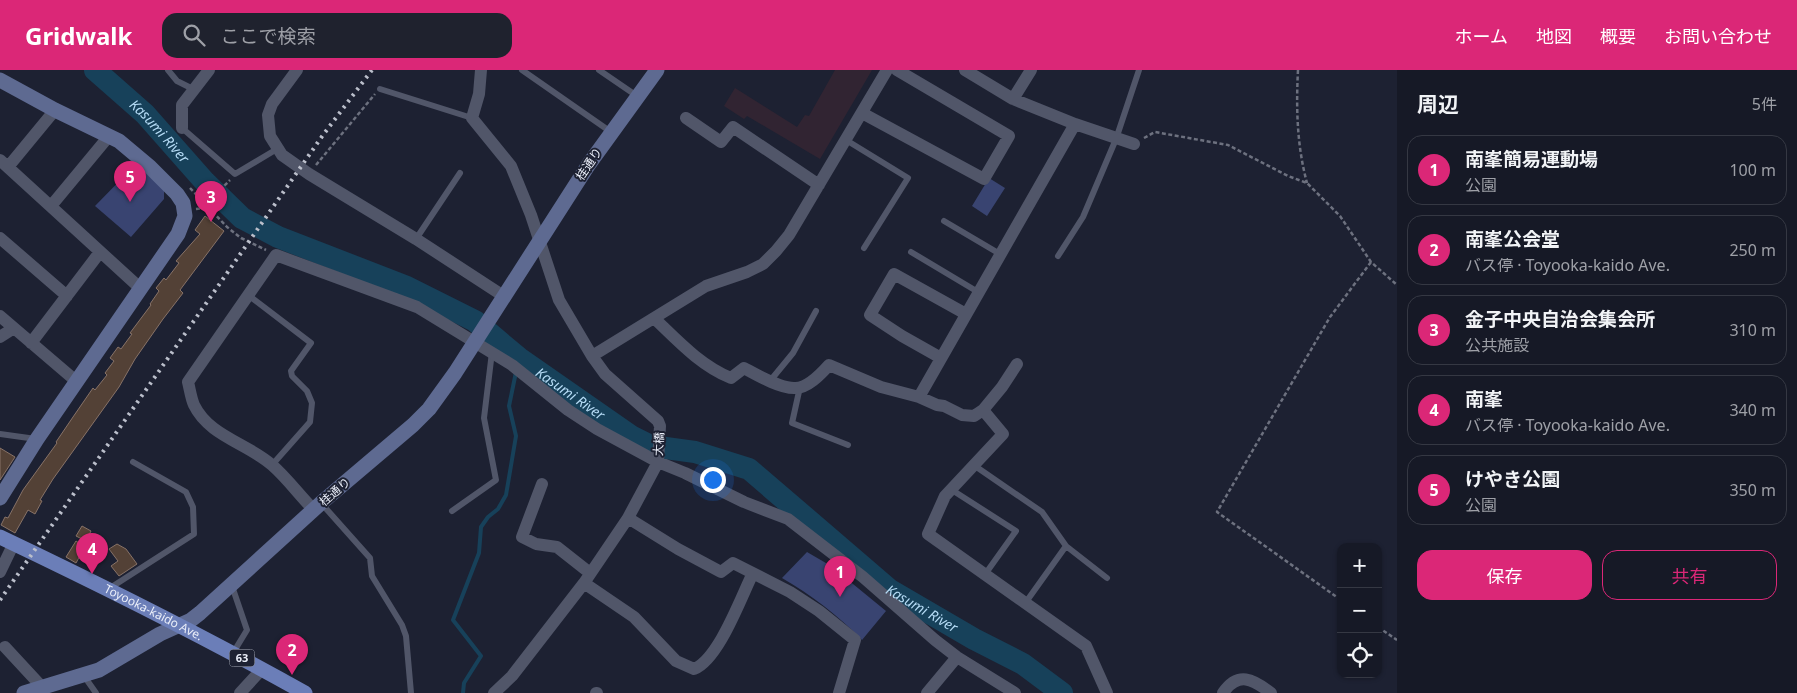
<!DOCTYPE html>
<html lang="ja">
<meta charset="utf-8">
<style>
:root{--surface:#161926;--page:#1f222e;--text:#f1f3f6;--muted:#9ea0a7;--line:#353843;--accent:#db2777}
body{margin:0;font-family:"Noto Sans","Noto Sans JP",sans-serif;background:var(--page);color:var(--text)}
.controls{position:absolute;right:15px;bottom:15px;display:grid;overflow:hidden;border-radius:10px;box-shadow:0 1px 4px #0004}
.controls button{width:45px;height:45px;display:grid;place-items:center;padding:0;border:0;border-bottom:1px solid var(--line);background:var(--surface);color:var(--text);font:25px sans-serif}
.you{position:absolute;left:712px;top:409px;width:18px;height:18px;margin:-12px;border:4px solid #fff;border-radius:50%;background:#1a73e8;box-shadow:0 0 0 8px #1a73e833}
.badge{display:grid;place-items:center;width:32px;height:32px;border-radius:50%;background:var(--accent);color:#fff;font-size:16px;font-weight:700}
.pin{position:absolute;translate:-50% -41px;filter:drop-shadow(0 1px 2px #0008)}
.pin::after{content:'';position:absolute;top:26px;width:18px;height:15px;background:inherit;clip-path:polygon(0 0,100% 0,50% 100%)}
.list{margin:0;padding:0;list-style:none}
h2{display:flex;justify-content:space-between;align-items:center;height:65px;margin:0;padding:0 20px;font-size:21px}
h2 small{font-size:16px;font-weight:400;color:var(--muted)}
.list li{display:grid;grid-template-columns:32px 1fr auto;gap:15px;align-items:center;box-sizing:border-box;height:70px;margin:0 10px 10px;padding:0 10px;border:1px solid var(--line);border-radius:15px}
.list b{display:block;font-size:19px;white-space:nowrap}
.list p{margin:0;font-size:16px;white-space:nowrap;color:var(--muted)}
.list em{font-size:16px;font-style:normal;color:var(--muted)}
.actions{display:flex;gap:10px;padding:15px 20px}
.actions a{flex:1;padding:11px 0;border:1px solid var(--accent);border-radius:15px;text-align:center;font-size:18px;color:var(--accent)}
.actions .main{background:var(--accent);color:#fff}
.icon{flex:none;width:28px;height:28px;fill:none;stroke:currentColor;stroke-width:2;stroke-linecap:round;stroke-linejoin:round}
.map{position:relative;flex:none;width:1397px;height:623px;overflow:hidden}
header{display:flex;align-items:center;gap:30px;box-sizing:border-box;height:70px;padding:0 25px;background:var(--accent);color:#fff}
header strong{font-size:24px}
nav{display:flex;gap:28px;margin-inline-start:auto;font-size:18px}
.search{width:350px;height:45px;background:var(--page);display:flex;align-items:center;gap:12px;box-sizing:border-box;padding:0 18px;border-radius:15px;color:var(--muted);font-size:19px}
main{display:flex}
aside{flex:1;background:var(--surface)}
.map>svg:first-child{display:block}
.industrial{fill:#312432}
.green{fill:#394471}
.lines{fill:none;stroke-linecap:round;stroke-linejoin:round}
.stream{stroke:#17415a;stroke-width:4}
.river{stroke:#17415a;stroke-width:22}
.building{fill:#534136;stroke:#877267}
.path{stroke:#6d717f;stroke-width:2.5;stroke-dasharray:4 2.5;stroke-linecap:butt}
.lane{stroke:#515669;stroke-width:6}
.street{stroke:#515669;stroke-width:12}
.secondary{stroke:#5e6a91;stroke-width:15}
.primary{stroke:#6b7eb8;stroke-width:15}
.rail{stroke:#bbbfcb;stroke-width:4;stroke-dasharray:2.5 5;stroke-linecap:butt}
.labels{text-anchor:middle;stroke-width:4;stroke-linejoin:round;paint-order:stroke}
.shield{fill:#1d2132;stroke:#acb0bd;stroke-width:1}
.shield-label{font-size:11px;font-weight:bold;fill:#eaeef9}
.street-label{font-size:12px;fill:#eaeef9;stroke:#1d2132}
.water-label{font-size:14px;font-style:italic;fill:#b5dbf5;stroke:#1d2132}
</style>
<header>
<strong>Gridwalk</strong>
<div class="search"><svg class="icon" aria-label="search" viewBox="0 0 24 24"><circle cx="10" cy="10" r="6"/><path d="M15 15l6 6"/></svg>ここで検索</div>
<nav><a>ホーム</a><a>地図</a><a>概要</a><a>お問い合わせ</a></nav>
</header>
<main>
<div class="map">
<svg width="1397" height="623" viewBox="0 0 1397 623">
<rect width="100%" height="100%" fill="#1d2132"/>
<path class="industrial" d="M 835,0 L 872,0 L 820,89 L 747,46 L 744,49 L 724,36 L 735,18 L 797,57 L 805,45 L 809,46 Z"/>
<path class="green" d="M 136,94 L 164,119 L 164,129 L 131,167 L 95,136 Z
M 989,108 L 1005,118 L 987,146 L 972,136 Z
M 807,482 L 831,496 L 886,541 L 862,570 C 838,545 811,525 782,508 Z"/>
<g class="lines">
<path class="stream" d="M 518,295 L 519,288
M 463,623 L 464,613 L 481,586 L 453,550 L 479,483 L 481,457 L 488,447 L 498,439 L 506,425 L 516,366 L 509,336 L 516,302"/>
<path class="river" id="s1" d="M 95,0 L 145,44 L 205,112 L 242,148 L 278,167 L 407,217 L 475,251 L 519,288 L 631,366 L 651,376 L 695,382 L 749,399 L 890,520 L 974,569 L 1023,594 L 1062,623"/>
</g>
<path class="building" d="M 205,146 L 224,161 L 180,220 L 183,223 L 163,249 L 135,289 L 119,317 L 53,409 L 40,430 L 42,431 L 35,444 L 28,440 L 15,463 L 1,455 L 5,447 L 8,448 L 23,420 L 57,373 L 56,372 L 73,347 L 93,318 L 95,320 L 107,305 L 105,303 L 114,291 L 110,288 L 118,277 L 121,279 L 132,264 L 130,263 L 151,235 L 150,234 L 159,221 L 156,218 L 164,208 L 166,210 L 179,193 L 176,191 L 200,164 L 195,160 Z
M 0,378 L 15,387 L 0,410 Z
M 82,456 L 91,461 L 86,471 L 76,466 Z
M 76,471 L 85,477 L 76,493 L 66,487 Z
M 117,474 L 126,479 L 137,494 L 119,506 L 111,496 L 118,491 L 109,479 Z"/>
<g class="lines">
<path class="path" d="M 1298,0 C 1296,39 1297,76 1307,113
M 1144,68 L 1155,62 L 1228,75 L 1288,106 L 1307,113 L 1340,146 L 1371,192 L 1397,215
M 316,95 L 375,24
M 190,118 L 227,157 L 241,168 L 266,180
M 206,134 L 230,110
M 196,139 L 209,137
M 1341,530 L 1217,442 L 1330,247 L 1371,192
M 1378,557 L 1397,570"/>
<path class="lane" d="M 168,0 L 177,11 L 193,19
M 522,0 L 611,62
M 599,0 L 637,26
M 380,19 L 472,48
M 182,58 L 235,104 L 277,79
M 846,70 L 908,108 L 864,178
M 944,151 L 1000,184
M 416,169 L 460,103
M 911,182 L 978,222
M 1058,186 L 1083,147 L 1116,69 L 1139,0
M 248,225 L 311,273 L 291,301 L 292,306 L 307,321 L 312,333 L 310,352 L 272,395
M 770,311 L 793,283 L 816,241
M 800,317 L 792,353 L 848,375
M 0,364 L 36,369
M 975,396 L 1042,442 L 1066,476
M 952,420 L 1016,461 L 986,503
M 321,433 L 370,488 L 372,506 L 402,555 L 406,566 L 411,623
M 452,441 L 496,410 L 484,348 L 492,282
M 232,516 L 247,560 L 233,583
M 110,518 L 194,464 L 193,437 L 186,422 L 133,392
M 1026,532 L 1066,476 L 1107,508
M 84,606 L 96,623"/>
<path class="street" d="M 297,0 L 272,34 L 268,45 L 270,66 L 282,85 L 309,104 L 416,169 L 505,227
M 481,0 L 479,24 L 472,48 L 511,96 L 531,145 L 559,230 L 592,286 L 605,304 L 658,351 L 660,356 L 658,392 L 628,448 L 584,513 L 512,606 L 494,623
M 965,0 L 1013,29 L 1075,54 L 1134,74
M 1013,29 L 1031,0
M 862,43 L 984,109 L 1009,66 L 897,0
M 686,48 L 721,72 L 733,57 L 819,115
M 182,58 L 182,35 L 209,0
M 0,90 L 140,218
M 8,97 L 55,40
M 51,136 L 109,66
M 0,168 L 67,226
M 0,246 L 14,258
M 655,249 C 678,271 701,296 731,308 L 744,298 C 757,305 779,318 794,318 C 807,319 821,304 829,295 L 881,317 L 919,327 L 937,335 L 944,336 L 962,345 L 974,346 L 983,340 L 1003,364 L 945,426 L 928,464 L 1086,576 L 1107,623
M 0,267 L 14,258 L 76,311
M 31,273 L 100,182
M 592,286 L 706,216 L 747,202 L 763,194 L 776,181 L 789,165 L 887,0
M 941,288 L 902,266 L 870,245 L 894,204 L 966,244
M 919,327 L 1075,54
M 983,340 L 1002,317 L 1017,294
M 542,414 L 522,467 L 536,474 L 557,477 L 590,503
M 314,440 C 300,426 287,408 272,395 C 247,373 209,366 194,335 C 191,328 190,320 188,312 L 276,185 L 417,237 L 512,295 L 568,340 L 597,359 L 658,392 L 685,403 L 744,432 L 788,449 L 863,507 L 935,570 L 957,587 L 1015,623
M 628,448 L 678,479 L 721,502 L 733,493 L 790,522 L 819,541 L 855,570 L 839,623
M 0,502 L 14,473
M 584,513 L 634,547 L 676,591 L 694,599 C 719,589 741,527 753,503
M 5,577 L 42,617
M 240,623 L 262,599
M 596,623 L 597,623
M 927,623 L 957,587
M 1223,623 C 1238,601 1253,609 1271,623"/>
<path class="secondary" d="M 0,10 L 55,40 L 119,71 L 150,97 L 177,124 L 183,133 L 185,146 L 178,164 L 37,369 L 0,428
M 24,623 L 99,600 L 160,564 L 191,550 L 200,543 L 321,433 L 413,355 L 429,339 L 455,303 L 589,94 L 657,0"/>
<path class="primary" id="s2" d="M 0,467 C 103,516 205,567 305,623"/>
<path class="rail" d="M 0,530 L 323,65 L 372,0"/>
</g>
<g class="labels">
<rect class="shield" x="229.5" y="579.5" width="25" height="17" rx="4"/>
<g class="shield-label">
<text x="242" y="592">63</text>
</g>
<g class="street-label">
<text transform="translate(589 94) rotate(-56)" y="4">桂通り</text>
<text transform="translate(659 374) rotate(-87)" y="4">大橋</text>
<text transform="translate(335 422) rotate(-41)" y="4">桂通り</text>
<text dy="4" stroke="none"><textPath href="#s2" startOffset="171">Toyooka-kaido Ave.</textPath></text>
</g>
<g class="water-label">
<text dy="5" stroke="none"><textPath href="#s1" startOffset="89">Kasumi River</textPath></text>
<text dy="5" stroke="none"><textPath href="#s1" startOffset="584">Kasumi River</textPath></text>
<text dy="5" stroke="none"><textPath href="#s1" startOffset="1004">Kasumi River</textPath></text>
</g>
</g>
</svg>
<div class="controls">
<button>+</button>
<button>−</button>
<button><svg class="icon" aria-label="locate" viewBox="0 0 24 24"><circle cx="12" cy="12" r="6"/><path d="M12 2v4M12 18v4M2 12h4M18 12h4"/></svg></button>
</div>
<div class="you"></div>
<div class="pin badge" style="left:840px;top:527px">1</div>
<div class="pin badge" style="left:292px;top:605px">2</div>
<div class="pin badge" style="left:211px;top:152px">3</div>
<div class="pin badge" style="left:92px;top:504px">4</div>
<div class="pin badge" style="left:130px;top:132px">5</div>
</div>
<aside>
<h2>周辺<small>5件</small></h2>
<ul class="list">
<li><span class="badge">1</span><div><b>南峯簡易運動場</b><p>公園</p></div><em>100 m</em></li>
<li><span class="badge">2</span><div><b>南峯公会堂</b><p>バス停 · Toyooka-kaido Ave.</p></div><em>250 m</em></li>
<li><span class="badge">3</span><div><b>金子中央自治会集会所</b><p>公共施設</p></div><em>310 m</em></li>
<li><span class="badge">4</span><div><b>南峯</b><p>バス停 · Toyooka-kaido Ave.</p></div><em>340 m</em></li>
<li><span class="badge">5</span><div><b>けやき公園</b><p>公園</p></div><em>350 m</em></li>
</ul>
<div class="actions"><a class="main">保存</a><a>共有</a></div>
</aside>
</main>
